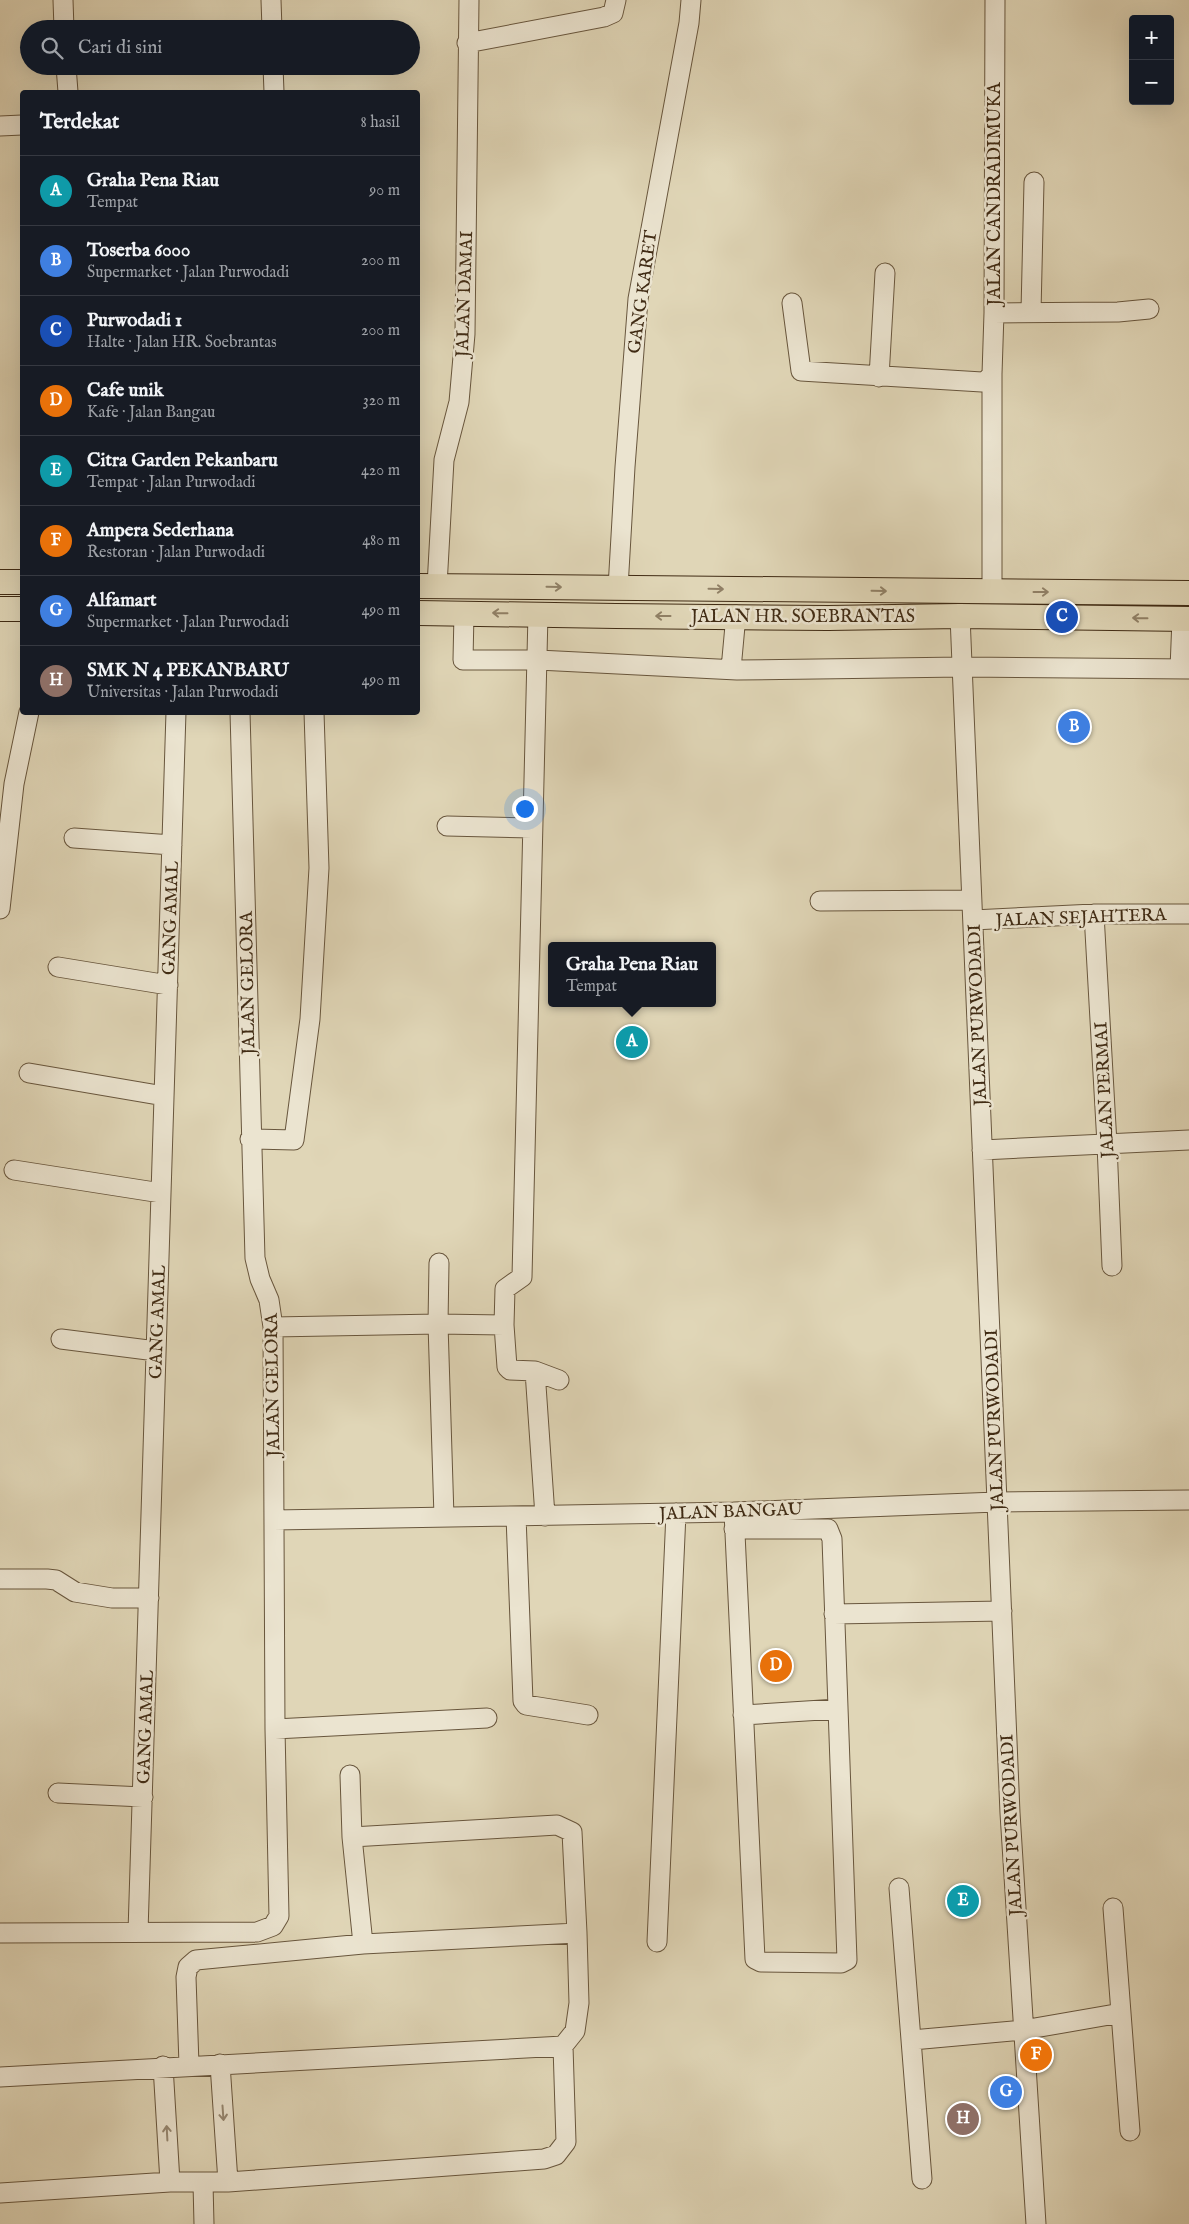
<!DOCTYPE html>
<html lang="id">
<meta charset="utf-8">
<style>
:root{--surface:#171b24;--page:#20242c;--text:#f1f3f6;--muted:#9ea1a6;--line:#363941;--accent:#7c3aed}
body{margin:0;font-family:"IM FELL English",serif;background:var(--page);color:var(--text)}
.controls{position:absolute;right:15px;top:15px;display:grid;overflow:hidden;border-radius:5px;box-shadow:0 5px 20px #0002}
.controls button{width:45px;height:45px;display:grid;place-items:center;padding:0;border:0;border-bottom:1px solid var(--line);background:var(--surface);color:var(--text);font:25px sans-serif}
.you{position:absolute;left:524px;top:808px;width:18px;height:18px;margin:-12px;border:4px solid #fff;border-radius:50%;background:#1a73e8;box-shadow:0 0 0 8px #1a73e833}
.badge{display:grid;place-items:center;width:32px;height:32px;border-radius:50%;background:var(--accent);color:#fff;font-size:16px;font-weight:700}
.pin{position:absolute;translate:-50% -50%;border:2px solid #fff;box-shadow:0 1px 5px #0006}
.popup{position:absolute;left:548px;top:942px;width:168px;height:65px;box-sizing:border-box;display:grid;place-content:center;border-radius:5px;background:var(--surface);filter:drop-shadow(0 1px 4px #0005);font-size:16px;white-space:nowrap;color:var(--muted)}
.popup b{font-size:19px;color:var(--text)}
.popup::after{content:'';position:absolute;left:50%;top:100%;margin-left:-10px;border:10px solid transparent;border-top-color:var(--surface)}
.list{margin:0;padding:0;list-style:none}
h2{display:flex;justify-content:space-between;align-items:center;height:65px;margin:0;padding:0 20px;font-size:21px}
h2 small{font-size:16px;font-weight:400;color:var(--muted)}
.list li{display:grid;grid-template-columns:32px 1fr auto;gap:15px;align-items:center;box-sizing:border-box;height:70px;padding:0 20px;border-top:1px solid var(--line)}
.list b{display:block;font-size:19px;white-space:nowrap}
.list p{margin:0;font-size:16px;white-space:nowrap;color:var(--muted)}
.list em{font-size:16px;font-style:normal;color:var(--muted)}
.icon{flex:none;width:28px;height:28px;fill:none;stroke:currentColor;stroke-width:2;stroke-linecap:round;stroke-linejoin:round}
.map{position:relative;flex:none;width:1189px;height:2224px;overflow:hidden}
.search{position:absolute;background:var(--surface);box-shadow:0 5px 20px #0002;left:20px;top:20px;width:400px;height:55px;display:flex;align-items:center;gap:12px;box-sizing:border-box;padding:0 18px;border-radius:28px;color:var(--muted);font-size:19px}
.panel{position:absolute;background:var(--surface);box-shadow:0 5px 20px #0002;left:20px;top:90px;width:400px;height:625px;border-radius:5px}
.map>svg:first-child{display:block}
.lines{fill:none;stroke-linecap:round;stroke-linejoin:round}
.minor-casing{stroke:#68563d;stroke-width:21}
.major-casing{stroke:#402b14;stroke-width:26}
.minor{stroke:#ebe4d0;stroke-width:19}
.major{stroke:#e0d6b7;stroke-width:24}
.oneway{stroke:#908066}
.oneway2{stroke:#968872}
.labels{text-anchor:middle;stroke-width:5;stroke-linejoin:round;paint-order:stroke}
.street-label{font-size:18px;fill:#402b14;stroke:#ebe4d0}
</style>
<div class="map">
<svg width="1189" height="2224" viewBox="0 0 1189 2224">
<rect width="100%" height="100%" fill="#e0d6b7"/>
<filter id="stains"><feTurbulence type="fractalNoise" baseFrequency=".004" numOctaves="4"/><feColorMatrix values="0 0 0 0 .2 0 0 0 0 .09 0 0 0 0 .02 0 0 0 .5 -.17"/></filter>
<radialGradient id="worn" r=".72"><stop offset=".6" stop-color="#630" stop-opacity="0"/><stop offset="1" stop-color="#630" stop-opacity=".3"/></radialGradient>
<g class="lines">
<g class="minor-casing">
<path id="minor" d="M 63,0 L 64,29
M 271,0 L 272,29
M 467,43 L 604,17 L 613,13 L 616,0
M 66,66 L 68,92
M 273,66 L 274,92
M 0,126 L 22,125
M 792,303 L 801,371 L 982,382 L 987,380 L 992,374 L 994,313 L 995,0
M 1031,312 L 1034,182
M 994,313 L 1118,312 L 1149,309
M 992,374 L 992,592
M 879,377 L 885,273
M 437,586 L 444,460 L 459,402 L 465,334 L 469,0
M 618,588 L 625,467 L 638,299 L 689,23 L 691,0
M 464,613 L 463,660 L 538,660 L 737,670 L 962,667 L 1189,669
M 538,614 L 522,1277 L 505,1289 L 504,1325 L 507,1367 L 510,1370 L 535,1371 L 559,1380
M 960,616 L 1010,1813 L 1036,2224
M 731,669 L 736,615
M 1180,669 L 1182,619
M 447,826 L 532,828
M 74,838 L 172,845
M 820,901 L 972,900
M 0,909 L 14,784 L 29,712
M 1094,914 L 1107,1144 L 1112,1266
M 973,920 L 1094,914 L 1189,914
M 58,967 L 168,985
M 29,1073 L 164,1096
M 250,1139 L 294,1140 L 310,1019 L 319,868 L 314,712
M 982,1150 L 1189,1140
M 14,1170 L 161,1193
M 439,1263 L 438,1324 L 444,1517
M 273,1327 L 438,1324 L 504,1325
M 61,1339 L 156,1351
M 535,1371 L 545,1516
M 734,1512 L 755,1959 L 761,1962 L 841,1963 L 847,1960 L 832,1539 L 828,1529 L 734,1529
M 516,1516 L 523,1701 L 526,1705 L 588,1715
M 274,1520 L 734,1512 L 997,1502 L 1189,1500
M 0,1579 L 47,1579 L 56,1580 L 75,1592 L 112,1598 L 149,1598
M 834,1614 L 1002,1611
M 743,1715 L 838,1709
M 275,1729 L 487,1718
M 350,1775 L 352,1837 L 363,1944
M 58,1793 L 143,1797
M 352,1837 L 557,1825 L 572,1832 L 577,1933
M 899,1888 L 922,2179
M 1113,1908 L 1130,2131
M 138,1932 L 176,712
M 0,1933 L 257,1932 L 273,1926 L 279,1916 L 275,1729 L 273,1327 L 269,1300 L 260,1279 L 255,1258 L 240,712
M 657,1942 L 676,1513
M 912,2040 L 1023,2030 L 1121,2013
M 220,2064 L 228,2182
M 189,2065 L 186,1977 L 188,1967 L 196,1960 L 363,1944 L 577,1933 L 579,2003 L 575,2031 L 563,2046
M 163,2066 L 170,2182
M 0,2077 L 563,2046 L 566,2142 L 556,2155 L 544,2159 L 228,2182 L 170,2182 L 0,2193
M 203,2183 L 204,2224"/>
</g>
<g class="major-casing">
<path id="major" d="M 0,582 L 22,582
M 418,586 L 1189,593
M 0,609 L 22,609
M 418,613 L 616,616 L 828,618 L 960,616 L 1189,619"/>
</g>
<use href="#minor" class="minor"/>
<use href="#major" class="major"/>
</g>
<defs><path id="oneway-shaft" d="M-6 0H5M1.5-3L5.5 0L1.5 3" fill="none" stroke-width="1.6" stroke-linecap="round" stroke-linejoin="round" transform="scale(1.25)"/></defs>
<g class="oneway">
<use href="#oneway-shaft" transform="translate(554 587) rotate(1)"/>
<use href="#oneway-shaft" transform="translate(716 589) rotate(1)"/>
<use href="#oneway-shaft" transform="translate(879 591) rotate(1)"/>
<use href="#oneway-shaft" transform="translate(1041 592)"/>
<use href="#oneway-shaft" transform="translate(500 613) rotate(-179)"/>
<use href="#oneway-shaft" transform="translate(663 616) rotate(180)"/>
<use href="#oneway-shaft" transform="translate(1140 618) rotate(-179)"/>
</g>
<g class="oneway2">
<use href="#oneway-shaft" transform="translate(223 2113) rotate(86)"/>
<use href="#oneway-shaft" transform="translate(167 2133) rotate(-93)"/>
</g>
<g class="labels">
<g class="street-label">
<text transform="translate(994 194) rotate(-90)" y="6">JALAN CANDRADIMUKA</text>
<text transform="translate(642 292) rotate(-82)" y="6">GANG KARET</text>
<text transform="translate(464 294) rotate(-88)" y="6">JALAN DAMAI</text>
<text x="803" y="622">JALAN HR. SOEBRANTAS</text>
<text transform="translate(1081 917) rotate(-2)" y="6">JALAN SEJAHTERA</text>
<text transform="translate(170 918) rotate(-88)" y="6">GANG AMAL</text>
<text transform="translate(247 983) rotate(-91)" y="6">JALAN GELORA</text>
<text transform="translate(977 1015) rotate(-92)" y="6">JALAN PURWODADI</text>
<text transform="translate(1104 1090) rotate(-93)" y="6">JALAN PERMAI</text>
<text transform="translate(157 1322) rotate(-88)" y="6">GANG AMAL</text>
<text transform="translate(272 1385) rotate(-91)" y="6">JALAN GELORA</text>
<text transform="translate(994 1420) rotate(-92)" y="6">JALAN PURWODADI</text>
<text transform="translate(731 1511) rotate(-2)" y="6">JALAN BANGAU</text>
<text transform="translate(145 1727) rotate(-88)" y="6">GANG AMAL</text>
<text transform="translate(1011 1825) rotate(-93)" y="6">JALAN PURWODADI</text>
</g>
</g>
<rect width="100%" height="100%" filter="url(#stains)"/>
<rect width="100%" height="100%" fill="url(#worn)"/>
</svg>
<div class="controls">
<button>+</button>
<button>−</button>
</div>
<div class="you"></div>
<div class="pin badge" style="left:632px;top:1042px;background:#0f9aa8">A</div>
<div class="popup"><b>Graha Pena Riau</b>Tempat</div>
<div class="pin badge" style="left:1074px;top:727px;background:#3f7fe0">B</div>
<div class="pin badge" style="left:1062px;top:617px;background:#1a4fb4">C</div>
<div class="pin badge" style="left:776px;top:1666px;background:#e8710a">D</div>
<div class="pin badge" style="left:963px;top:1901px;background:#0f9aa8">E</div>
<div class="pin badge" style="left:1036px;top:2055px;background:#e8710a">F</div>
<div class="pin badge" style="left:1006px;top:2092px;background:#3f7fe0">G</div>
<div class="pin badge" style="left:963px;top:2119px;background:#8d6e63">H</div>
<div class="search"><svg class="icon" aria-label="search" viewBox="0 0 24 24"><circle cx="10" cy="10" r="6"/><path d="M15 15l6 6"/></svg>Cari di sini</div>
<section class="panel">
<h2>Terdekat<small>8 hasil</small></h2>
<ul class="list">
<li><span class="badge" style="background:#0f9aa8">A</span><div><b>Graha Pena Riau</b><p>Tempat</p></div><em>90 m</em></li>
<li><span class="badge" style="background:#3f7fe0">B</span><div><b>Toserba 6000</b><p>Supermarket · Jalan Purwodadi</p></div><em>200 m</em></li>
<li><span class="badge" style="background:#1a4fb4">C</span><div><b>Purwodadi 1</b><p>Halte · Jalan HR. Soebrantas</p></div><em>200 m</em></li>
<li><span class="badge" style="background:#e8710a">D</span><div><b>Cafe unik</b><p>Kafe · Jalan Bangau</p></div><em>320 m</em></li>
<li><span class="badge" style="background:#0f9aa8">E</span><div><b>Citra Garden Pekanbaru</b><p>Tempat · Jalan Purwodadi</p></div><em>420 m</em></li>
<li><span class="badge" style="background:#e8710a">F</span><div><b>Ampera Sederhana</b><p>Restoran · Jalan Purwodadi</p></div><em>480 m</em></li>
<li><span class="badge" style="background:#3f7fe0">G</span><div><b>Alfamart</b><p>Supermarket · Jalan Purwodadi</p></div><em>490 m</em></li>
<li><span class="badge" style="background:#8d6e63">H</span><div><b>SMK N 4 PEKANBARU</b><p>Universitas · Jalan Purwodadi</p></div><em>490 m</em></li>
</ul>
</section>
</div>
